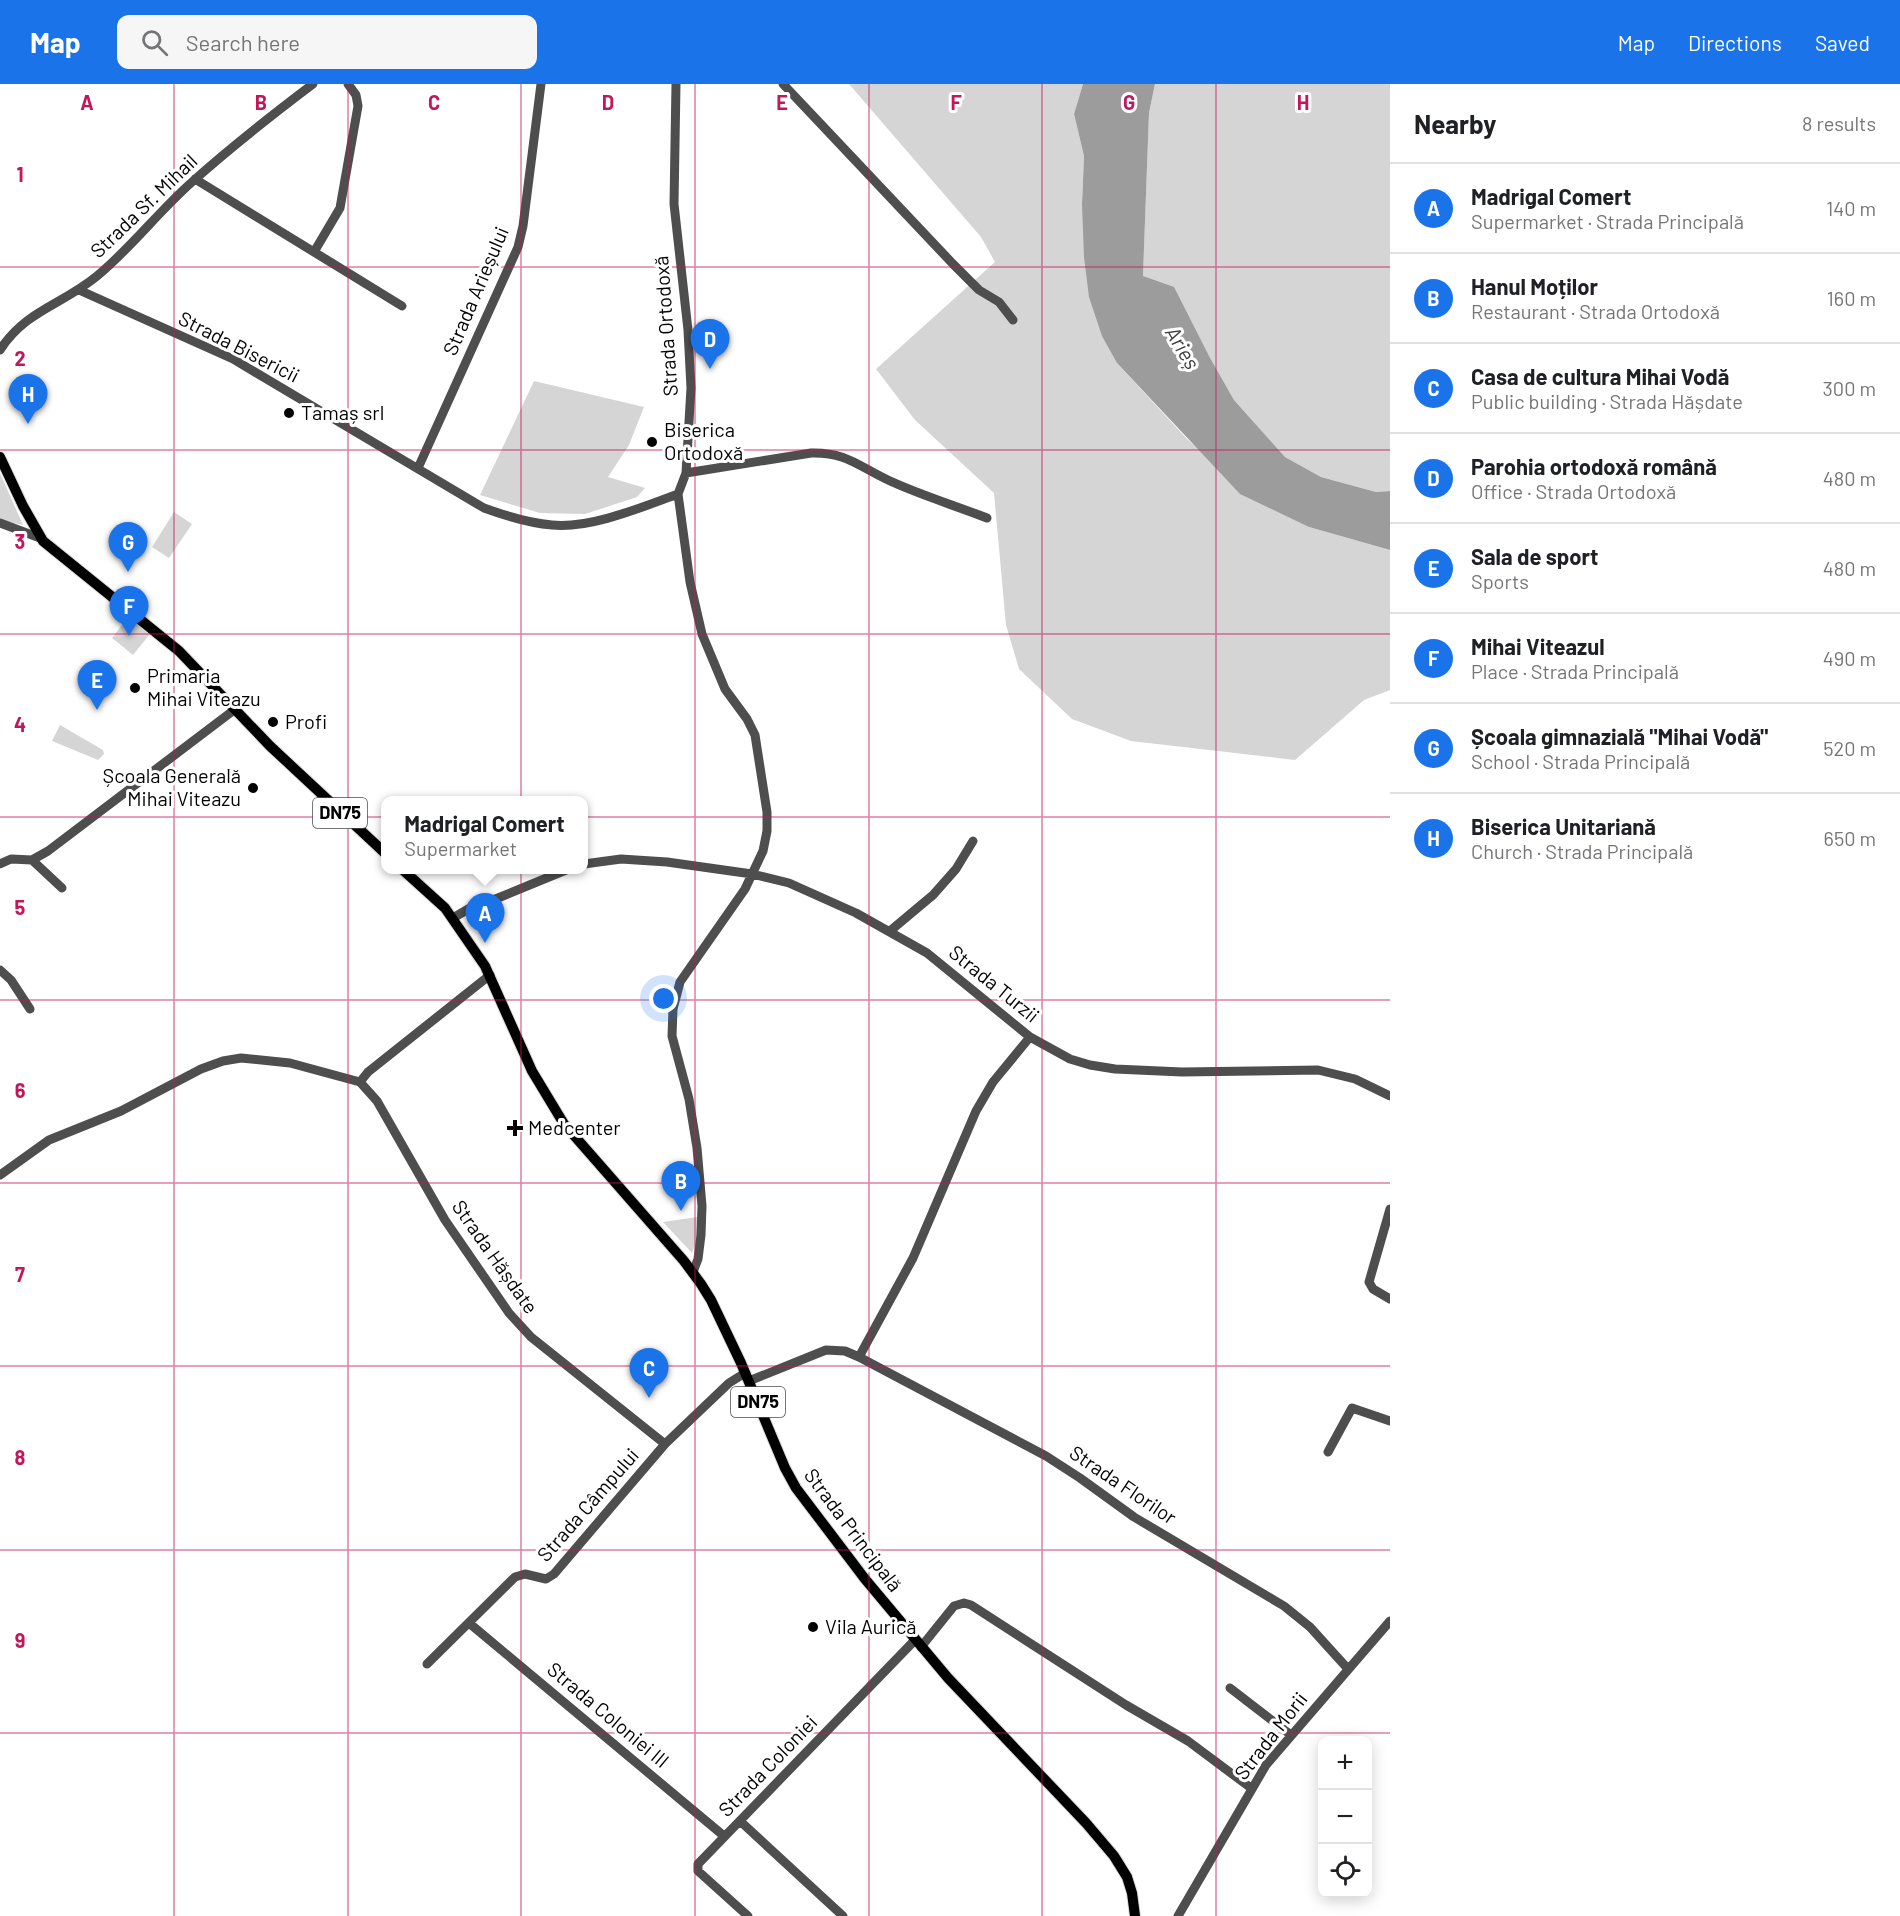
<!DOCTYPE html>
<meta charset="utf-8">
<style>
:root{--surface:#fff;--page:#f6f6f6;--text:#202124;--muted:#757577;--line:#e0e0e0;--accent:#1a73e8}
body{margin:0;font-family:Barlow,sans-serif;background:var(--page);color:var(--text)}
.controls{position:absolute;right:18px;bottom:18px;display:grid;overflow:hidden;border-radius:12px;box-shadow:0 3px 15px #0003}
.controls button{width:54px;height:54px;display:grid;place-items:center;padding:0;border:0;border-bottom:2px solid var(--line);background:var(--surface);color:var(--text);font:30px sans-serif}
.you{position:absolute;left:664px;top:915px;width:21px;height:21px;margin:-15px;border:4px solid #fff;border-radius:50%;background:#1a73e8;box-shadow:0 0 0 9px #1a73e833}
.badge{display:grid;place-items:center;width:39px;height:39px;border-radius:50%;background:var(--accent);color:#fff;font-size:20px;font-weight:700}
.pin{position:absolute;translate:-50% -50px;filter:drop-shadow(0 2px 3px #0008)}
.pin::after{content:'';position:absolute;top:32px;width:21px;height:18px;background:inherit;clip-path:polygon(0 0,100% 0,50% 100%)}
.popup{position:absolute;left:381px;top:712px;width:207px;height:78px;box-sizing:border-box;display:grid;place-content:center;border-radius:12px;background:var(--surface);filter:drop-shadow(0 2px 4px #0005);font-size:20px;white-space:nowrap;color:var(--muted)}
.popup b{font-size:22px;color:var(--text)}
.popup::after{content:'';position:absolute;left:50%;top:100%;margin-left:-12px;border:12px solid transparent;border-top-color:var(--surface)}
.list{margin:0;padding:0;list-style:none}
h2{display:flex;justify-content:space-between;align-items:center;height:78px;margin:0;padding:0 24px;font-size:26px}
h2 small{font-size:20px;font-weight:400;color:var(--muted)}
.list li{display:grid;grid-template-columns:39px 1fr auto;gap:18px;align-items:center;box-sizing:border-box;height:90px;padding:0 24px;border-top:2px solid var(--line)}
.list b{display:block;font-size:22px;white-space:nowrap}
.list p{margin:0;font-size:20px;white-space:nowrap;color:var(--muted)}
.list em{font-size:20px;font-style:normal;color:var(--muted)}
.icon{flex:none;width:33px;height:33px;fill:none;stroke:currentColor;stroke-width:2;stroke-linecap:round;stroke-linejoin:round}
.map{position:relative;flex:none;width:1390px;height:1832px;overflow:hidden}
header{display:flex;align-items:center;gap:36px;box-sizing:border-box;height:84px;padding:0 30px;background:var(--accent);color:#fff}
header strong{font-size:28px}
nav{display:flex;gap:33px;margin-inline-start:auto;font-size:21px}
.search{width:420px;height:54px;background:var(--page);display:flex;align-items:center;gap:15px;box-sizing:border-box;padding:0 21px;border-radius:12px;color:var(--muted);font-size:22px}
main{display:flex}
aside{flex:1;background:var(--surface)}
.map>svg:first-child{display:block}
.green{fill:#d5d5d5}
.water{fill:#9c9c9c}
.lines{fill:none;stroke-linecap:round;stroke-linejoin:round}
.major-casing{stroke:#dbdbdb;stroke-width:12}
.minor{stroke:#4e4e4e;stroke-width:9}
.major{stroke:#000;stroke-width:10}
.grid{fill:none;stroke:#c2185b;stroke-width:1.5;stroke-opacity:0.55}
.poi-dot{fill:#000;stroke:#fff;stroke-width:2}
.labels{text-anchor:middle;stroke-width:6;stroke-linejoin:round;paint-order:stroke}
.shield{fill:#fff;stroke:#4c4c4c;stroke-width:1.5}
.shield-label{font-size:18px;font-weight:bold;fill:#000}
.street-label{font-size:20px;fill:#000;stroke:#fff}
.poi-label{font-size:20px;fill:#000;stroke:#fff;text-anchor:start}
.water-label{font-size:21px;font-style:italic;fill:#3d3d3d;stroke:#fff}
.grid-label{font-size:20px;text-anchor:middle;font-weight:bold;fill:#c2185b;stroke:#fff;stroke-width:6;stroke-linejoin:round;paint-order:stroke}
</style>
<header>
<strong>Map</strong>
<div class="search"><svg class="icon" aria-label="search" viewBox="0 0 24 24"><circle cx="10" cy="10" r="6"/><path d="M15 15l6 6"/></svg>Search here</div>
<nav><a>Map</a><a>Directions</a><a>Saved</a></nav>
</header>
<main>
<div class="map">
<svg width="1390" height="1832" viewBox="0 0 1390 1832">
<rect width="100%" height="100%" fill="#fff"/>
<path class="green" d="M 849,0 L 1083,0 L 1074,30 L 1084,72 L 1082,120 L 1117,279 L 1187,355 L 1205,371 L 1309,443 L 1390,466 L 1390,606 L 1364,616 L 1295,676 L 1131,657 L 1072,635 L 1019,585 L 1006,541 L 994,409 L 915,336 L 876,285 L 995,178 L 981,153 Z
M 1155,0 L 1390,0 L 1390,407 L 1376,408 L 1321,393 L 1285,373 L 1234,316 L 1209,272 L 1143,192 L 1149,29 Z
M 534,297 L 644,323 L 629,361 L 608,393 L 645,404 L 637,413 L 585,430 L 540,429 L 480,411 Z
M 0,389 L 23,441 L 0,436 Z
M 174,428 L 192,440 L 169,474 L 152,463 Z
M 128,533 L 150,550 L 133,571 L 112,554 Z
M 60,641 L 103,666 L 104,670 L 98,676 L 52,657 Z
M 697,1133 L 698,1153 L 692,1169 L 663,1138 Z"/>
<path class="water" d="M 1083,0 L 1155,0 L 1149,29 L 1143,192 L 1174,203 L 1209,272 L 1234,316 L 1285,373 L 1321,393 L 1376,408 L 1390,407 L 1390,466 L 1309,443 L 1240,410 L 1117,279 L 1102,252 L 1089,213 L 1084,173 L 1082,120 L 1084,72 L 1074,30 Z"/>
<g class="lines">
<g class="major-casing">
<path id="major" d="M 0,373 L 23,422 L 43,457 L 179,567 L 270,662 L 386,770
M 403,786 L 445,824 L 485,882 L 532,987 L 564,1040 L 684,1177 L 701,1200 L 711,1216 L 741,1279 L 785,1384 L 796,1404 L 865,1495 L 948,1594 L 1086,1739 L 1114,1772 L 1127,1793 L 1132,1809 L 1135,1832"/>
</g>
<path class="minor" d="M 676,0 L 674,120 L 688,246 L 691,304 L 686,389 L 678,410 L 690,498 L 702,550 L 725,605 L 747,635 L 755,651 L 767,728 L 767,747 L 763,767 L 745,805 L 680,898 L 673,925 L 672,952 L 689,1015 L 697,1064 L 702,1122 L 701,1151 L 698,1175 L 693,1188
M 783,0 L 953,180 L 979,206 L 999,218 L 1013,236
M 195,95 L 402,222
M 314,168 L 340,124 L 358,22 L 356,11 L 348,0
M 79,206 L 233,275 L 484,424 C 506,432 528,439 552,441 C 590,445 642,423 678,410
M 0,266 C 26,226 62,221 97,192 C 131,164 158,128 192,98 C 230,64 272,31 313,0
M 418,384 L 518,163 L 523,142 L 541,0
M 686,389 L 811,369 C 846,368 858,382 888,396 C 920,411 954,421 987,434
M 0,439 L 40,454
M 32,776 L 62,804
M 0,780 L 11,775 L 32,776 L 48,767 L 234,626
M 584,780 L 621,775 L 667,778 L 752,790 L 789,799 L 856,829 L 927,869 L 1030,953 L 1070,975 L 1090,981 L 1115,985 L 1182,988 L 1318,986 L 1355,995 L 1390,1012
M 453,834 L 470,824 L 498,814 L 566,786
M 890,847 L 933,811 L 956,785 L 973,757
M 0,886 L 11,896 L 30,925
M 360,998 L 368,988 L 490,891
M 0,1091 L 49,1056 L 121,1027 L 201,985 L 223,977 L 241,974 L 290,979 L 360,998 L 377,1017 L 445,1136 L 509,1229 L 531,1253 L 665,1360
M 1390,1125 L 1369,1198 L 1373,1205 L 1390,1215
M 859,1273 L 913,1174 L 976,1027 L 993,998 L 1030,953
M 749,1297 L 826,1266 L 845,1267 L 859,1273 L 1046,1372 L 1080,1394 L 1134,1433 L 1284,1522 L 1310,1543 L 1348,1585
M 1328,1368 L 1352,1324 L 1390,1337
M 469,1539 L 724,1752
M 921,1563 L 954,1522 L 964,1519 L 971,1521 L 1126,1621 L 1188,1657 L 1251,1704
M 427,1580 L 515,1493 L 525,1490 L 546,1495 L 554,1490 L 665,1360 L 729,1299 L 745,1289
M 1230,1604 L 1291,1651
M 740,1737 L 843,1832
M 748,1832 L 698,1787 L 698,1780 L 915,1556
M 1178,1832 L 1266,1681 L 1390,1537"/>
<use href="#major" class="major"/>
</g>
<path class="grid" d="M 174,0 L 174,1832M 348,0 L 348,1832M 521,0 L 521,1832M 695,0 L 695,1832M 869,0 L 869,1832M 1042,0 L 1042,1832M 1216,0 L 1216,1832M 0,183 L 1390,183M 0,366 L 1390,366M 0,550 L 1390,550M 0,733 L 1390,733M 0,916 L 1390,916M 0,1099 L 1390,1099M 0,1282 L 1390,1282M 0,1466 L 1390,1466M 0,1649 L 1390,1649"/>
<g class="poi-dot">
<circle cx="289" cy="329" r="6"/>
<circle cx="652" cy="358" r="6"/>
<circle cx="135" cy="604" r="6"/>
<circle cx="273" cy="638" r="6"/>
<circle cx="253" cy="704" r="6"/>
<path d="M512 1035h6v6h6v6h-6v6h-6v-6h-6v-6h6z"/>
<circle cx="813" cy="1543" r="6"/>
</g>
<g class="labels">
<g class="shield">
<rect x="313" y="714" width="54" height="30" rx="4.5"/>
<rect x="731" y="1303" width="54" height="30" rx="4.5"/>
</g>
<g class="shield-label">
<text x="340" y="735">DN75</text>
<text x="758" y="1324">DN75</text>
</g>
<g class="street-label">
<text transform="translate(144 122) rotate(-44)" y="7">Strada Sf. Mihail</text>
<text transform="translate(476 207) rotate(-67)" y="7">Strada Arieșului</text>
<text transform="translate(666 242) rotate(-94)" y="7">Strada Ortodoxă</text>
<text transform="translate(239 263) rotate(27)" y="7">Strada Bisericii</text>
<text transform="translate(994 900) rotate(39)" y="7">Strada Turzii</text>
<text transform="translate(495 1173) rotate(55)" y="7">Strada Hășdate</text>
<text transform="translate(1123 1401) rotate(34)" y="7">Strada Florilor</text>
<text transform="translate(588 1421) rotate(-49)" y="7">Strada Câmpului</text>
<text transform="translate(853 1446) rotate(53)" y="7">Strada Principală</text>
<text transform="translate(608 1631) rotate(40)" y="7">Strada Coloniei III</text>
<text transform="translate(1271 1652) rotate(-52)" y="7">Strada Morii</text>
<text transform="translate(768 1682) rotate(-46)" y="7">Strada Coloniei</text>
</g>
<g class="poi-label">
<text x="301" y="336">Tamaș srl</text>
<text x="664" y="353">Biserica<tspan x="664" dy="23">Ortodoxă</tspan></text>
<text x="147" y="599">Primaria<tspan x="147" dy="23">Mihai Viteazu</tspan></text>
<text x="285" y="645">Profi</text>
<text x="241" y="699" text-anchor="end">Școala Generală<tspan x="241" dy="23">Mihai Viteazu</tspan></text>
<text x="528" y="1051">Medcenter</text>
<text x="825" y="1550">Vila Aurică</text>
</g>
<g class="water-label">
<text transform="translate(1182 264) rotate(59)" y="7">Arieș</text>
</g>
</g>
<g class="grid-label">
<text x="87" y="26">A</text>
<text x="261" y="26">B</text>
<text x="434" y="26">C</text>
<text x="608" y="26">D</text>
<text x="782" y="26">E</text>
<text x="956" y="26">F</text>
<text x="1129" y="26">G</text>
<text x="1303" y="26">H</text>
<text x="20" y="98">1</text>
<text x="20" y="282">2</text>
<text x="20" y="465">3</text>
<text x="20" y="648">4</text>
<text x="20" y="831">5</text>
<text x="20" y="1014">6</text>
<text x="20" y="1198">7</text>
<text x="20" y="1381">8</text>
<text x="20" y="1564">9</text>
</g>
</svg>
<div class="controls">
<button>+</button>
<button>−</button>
<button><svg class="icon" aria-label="locate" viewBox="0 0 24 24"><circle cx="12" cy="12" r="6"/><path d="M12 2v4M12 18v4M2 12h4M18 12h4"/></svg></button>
</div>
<div class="you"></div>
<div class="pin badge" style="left:485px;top:859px">A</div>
<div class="popup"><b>Madrigal Comert</b>Supermarket</div>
<div class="pin badge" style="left:681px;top:1127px">B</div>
<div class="pin badge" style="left:649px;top:1314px">C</div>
<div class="pin badge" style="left:710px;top:285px">D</div>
<div class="pin badge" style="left:97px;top:626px">E</div>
<div class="pin badge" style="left:129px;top:552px">F</div>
<div class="pin badge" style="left:128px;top:488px">G</div>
<div class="pin badge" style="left:28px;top:340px">H</div>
</div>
<aside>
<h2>Nearby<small>8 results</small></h2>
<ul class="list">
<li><span class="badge">A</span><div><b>Madrigal Comert</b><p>Supermarket · Strada Principală</p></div><em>140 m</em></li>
<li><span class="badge">B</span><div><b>Hanul Moților</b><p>Restaurant · Strada Ortodoxă</p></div><em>160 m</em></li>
<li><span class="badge">C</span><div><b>Casa de cultura Mihai Vodă</b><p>Public building · Strada Hășdate</p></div><em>300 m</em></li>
<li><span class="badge">D</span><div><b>Parohia ortodoxă română</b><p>Office · Strada Ortodoxă</p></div><em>480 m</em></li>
<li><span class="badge">E</span><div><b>Sala de sport</b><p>Sports</p></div><em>480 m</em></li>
<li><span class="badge">F</span><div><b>Mihai Viteazul</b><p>Place · Strada Principală</p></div><em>490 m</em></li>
<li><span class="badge">G</span><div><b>Școala gimnazială &quot;Mihai Vodă&quot;</b><p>School · Strada Principală</p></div><em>520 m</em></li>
<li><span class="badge">H</span><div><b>Biserica Unitariană</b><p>Church · Strada Principală</p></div><em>650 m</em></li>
</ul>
</aside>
</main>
